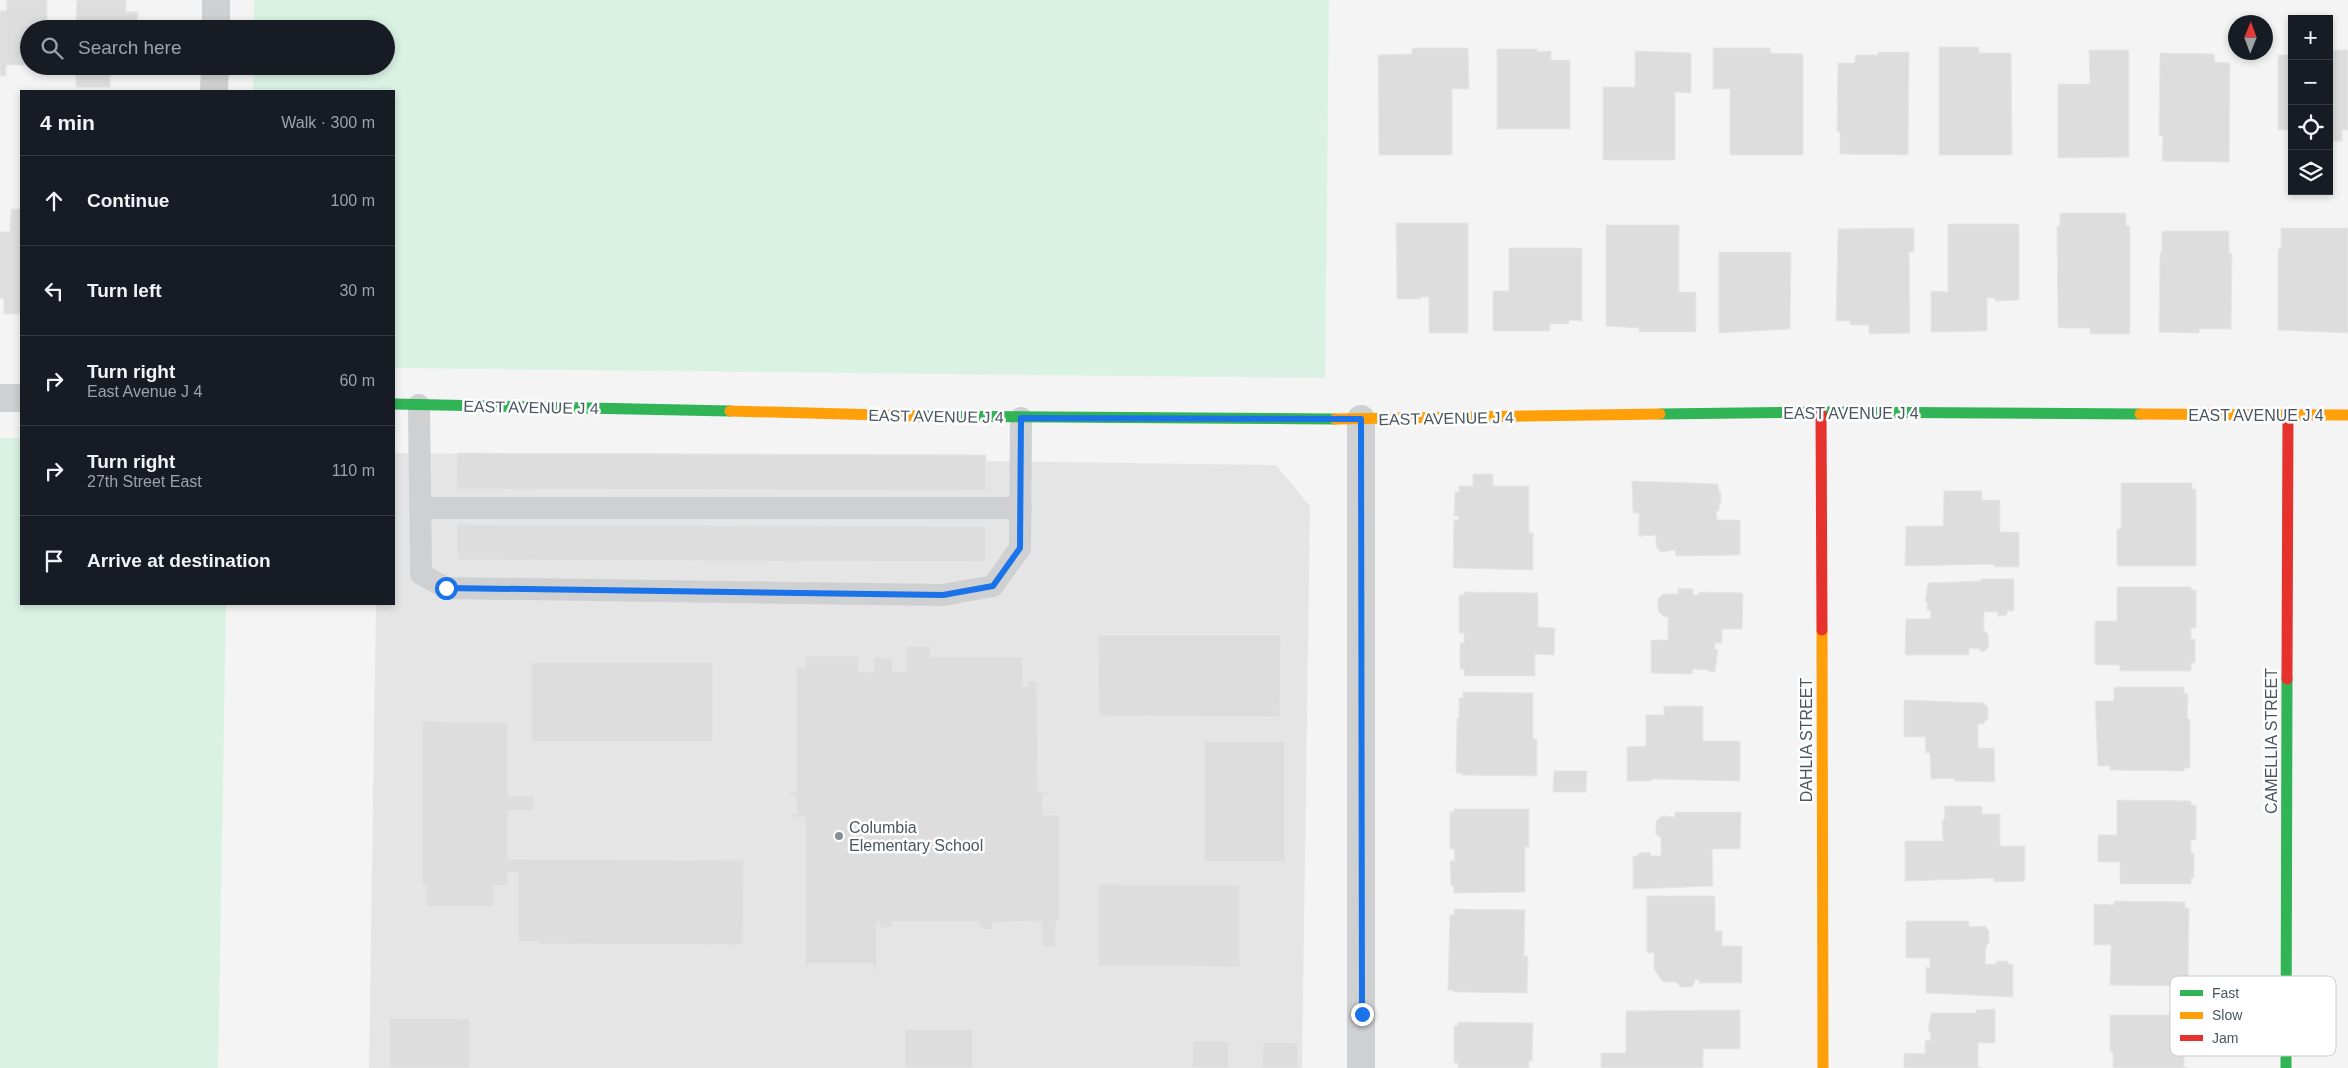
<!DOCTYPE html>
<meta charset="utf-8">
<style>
:root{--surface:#171b24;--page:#20242c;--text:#f1f3f6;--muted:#9ea1a6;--line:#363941}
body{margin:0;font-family:Arial,sans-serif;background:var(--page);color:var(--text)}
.controls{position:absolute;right:15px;top:15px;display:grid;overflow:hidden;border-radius:0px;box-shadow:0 2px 8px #0003}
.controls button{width:45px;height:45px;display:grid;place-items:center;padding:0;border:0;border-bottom:1px solid var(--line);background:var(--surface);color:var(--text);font:25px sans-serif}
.compass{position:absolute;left:2228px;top:15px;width:45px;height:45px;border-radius:50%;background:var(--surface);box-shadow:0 2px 8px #0003;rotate:1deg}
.stop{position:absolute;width:15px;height:15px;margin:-11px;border:4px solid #1a73e8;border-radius:50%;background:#fff}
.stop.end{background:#1a73e8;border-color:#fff;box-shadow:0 1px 5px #0008}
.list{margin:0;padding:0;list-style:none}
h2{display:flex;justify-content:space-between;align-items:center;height:65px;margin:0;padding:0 20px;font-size:21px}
h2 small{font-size:16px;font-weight:400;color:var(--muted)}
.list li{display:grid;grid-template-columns:32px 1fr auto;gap:15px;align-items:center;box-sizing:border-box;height:90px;padding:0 20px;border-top:1px solid var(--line)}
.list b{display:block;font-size:19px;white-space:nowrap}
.list p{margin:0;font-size:16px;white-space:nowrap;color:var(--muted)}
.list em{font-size:16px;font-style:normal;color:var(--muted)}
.icon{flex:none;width:28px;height:28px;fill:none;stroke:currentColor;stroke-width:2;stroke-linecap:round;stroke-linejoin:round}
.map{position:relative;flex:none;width:2348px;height:1068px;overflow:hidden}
.search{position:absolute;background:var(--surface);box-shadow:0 2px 8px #0003;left:20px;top:20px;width:375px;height:55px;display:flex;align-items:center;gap:12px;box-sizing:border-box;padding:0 18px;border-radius:28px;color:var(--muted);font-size:19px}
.panel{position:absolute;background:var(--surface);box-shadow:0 2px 8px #0003;left:20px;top:90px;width:375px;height:515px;border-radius:0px}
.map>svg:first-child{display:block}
.education{fill:#e6e5e6}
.green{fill:#d9f2e3}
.building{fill:#ddddde;stroke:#e5e6e7}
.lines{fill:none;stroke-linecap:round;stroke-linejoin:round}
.lane{stroke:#ced0d2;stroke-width:22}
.street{stroke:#ced0d2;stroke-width:28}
.fast{stroke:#30b455;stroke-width:11}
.slow{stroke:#ff9f0a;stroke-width:11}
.jam{stroke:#e5322d;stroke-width:11}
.route{stroke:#1a73e8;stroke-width:6}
.poi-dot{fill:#868d94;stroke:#fff;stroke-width:2}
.labels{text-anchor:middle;stroke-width:5;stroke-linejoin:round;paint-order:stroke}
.street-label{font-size:16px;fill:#4a5661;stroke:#fff}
.poi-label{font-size:16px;fill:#4a5661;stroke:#fff;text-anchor:start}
.key{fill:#fff;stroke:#c9ccd0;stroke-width:1}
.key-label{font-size:14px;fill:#4a5661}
</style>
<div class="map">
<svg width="2348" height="1068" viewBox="0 0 2348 1068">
<rect width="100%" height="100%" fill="#f4f4f4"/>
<path class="education" d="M 394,453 L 1276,465 L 1310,506 L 1302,1068 L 369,1068 L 376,604 L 394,604 Z"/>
<path class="green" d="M 254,0 L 1329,0 L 1325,378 L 394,368 L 394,91 L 253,91 L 253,66 L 386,66 L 386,29 L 254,29 Z
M 0,438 L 21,438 L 21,604 L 226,604 L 218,1068 L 0,1068 Z"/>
<path class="building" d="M 7,0 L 47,0 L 47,29 L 29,29 L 29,65 L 6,65 L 6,76 L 0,76 L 0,11 L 7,11 Z
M 77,0 L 126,0 L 126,12 L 138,12 L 137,29 L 76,29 Z
M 1939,47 L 1979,47 L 1979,53 L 2011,53 L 2012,155 L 1939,155 Z
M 1412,48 L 1468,48 L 1469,89 L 1452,89 L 1452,155 L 1379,155 L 1378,55 L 1412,54 Z
M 1713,48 L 1770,48 L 1770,53 L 1803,54 L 1803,155 L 1730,155 L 1730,89 L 1713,89 Z
M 1497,49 L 1537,49 L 1537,52 L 1551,51 L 1551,60 L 1570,60 L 1570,129 L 1497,129 Z
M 2089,50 L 2129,50 L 2129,157 L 2058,158 L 2058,84 L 2090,84 Z
M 2329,50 L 2348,50 L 2348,130 L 2342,130 L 2342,141 L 2329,141 Z
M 1635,51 L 1691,53 L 1691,93 L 1675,92 L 1675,160 L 1603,160 L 1603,87 L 1635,87 Z
M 1878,52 L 1909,52 L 1908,155 L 1840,154 L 1840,132 L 1837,132 L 1838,63 L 1855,63 L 1855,55 L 1878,55 Z
M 2160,53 L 2214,54 L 2215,62 L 2230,63 L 2229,162 L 2162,161 L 2163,136 L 2159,136 Z
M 2278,55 L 2292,55 L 2292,130 L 2278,130 Z
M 76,66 L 110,66 L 110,87 L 76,87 Z
M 11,209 L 21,209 L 21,314 L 4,314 L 4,299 L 0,298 L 0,232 L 10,232 Z
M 2060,213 L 2126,213 L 2126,226 L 2130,226 L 2130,334 L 2090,334 L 2090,328 L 2058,328 L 2057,226 L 2060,226 Z
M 1396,223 L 1468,223 L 1468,333 L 1429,333 L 1429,297 L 1421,297 L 1421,299 L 1397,299 Z
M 1948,224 L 2019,224 L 2019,300 L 1995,301 L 1995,298 L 1987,298 L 1987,331 L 1931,332 L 1931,291 L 1948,292 Z
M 1606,225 L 1679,225 L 1679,292 L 1696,292 L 1696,332 L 1639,332 L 1639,328 L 1606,326 Z
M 1914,228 L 1914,252 L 1909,252 L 1910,333 L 1869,334 L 1869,325 L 1850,325 L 1850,321 L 1836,321 L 1838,229 Z
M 2281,228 L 2348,228 L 2348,333 L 2278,330 L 2278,249 L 2281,249 Z
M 2162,231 L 2229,231 L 2229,253 L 2232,253 L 2231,329 L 2199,329 L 2199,333 L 2159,332 L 2160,252 L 2162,252 Z
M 1509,248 L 1582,248 L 1582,321 L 1569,320 L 1569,324 L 1550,324 L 1550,331 L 1493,331 L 1493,291 L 1509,291 Z
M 1719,252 L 1791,252 L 1790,329 L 1719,333 Z
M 457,453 L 986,455 L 986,491 L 456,489 Z
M 1473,474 L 1493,474 L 1493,486 L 1529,486 L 1529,533 L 1533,533 L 1533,570 L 1453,568 L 1454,520 L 1458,520 L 1459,516 L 1454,516 L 1455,492 L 1459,492 L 1459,486 L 1473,486 Z
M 1632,481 L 1718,484 L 1719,492 L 1721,492 L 1721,503 L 1719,503 L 1719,511 L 1716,511 L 1717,520 L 1740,520 L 1740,555 L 1676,556 L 1675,550 L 1661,552 L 1656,547 L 1656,535 L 1639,536 L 1639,513 L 1633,513 Z
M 2121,483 L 2192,483 L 2192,489 L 2196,489 L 2196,566 L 2117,566 L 2117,529 L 2121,529 Z
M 1944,491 L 1982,491 L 1982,500 L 2000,500 L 2000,532 L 2019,532 L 2019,567 L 1994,567 L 1994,564 L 1905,566 L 1906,526 L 1943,526 Z
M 457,524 L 986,526 L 986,562 L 457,560 Z
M 1981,579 L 2014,579 L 2014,611 L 2007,611 L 2007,615 L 1998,616 L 1998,612 L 1984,612 L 1984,631 L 1988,634 L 1989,646 L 1985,651 L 1980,652 L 1981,649 L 1969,648 L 1969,655 L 1905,655 L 1906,619 L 1931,619 L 1930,610 L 1927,610 L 1927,602 L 1925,602 L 1928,583 L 1981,581 Z
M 2117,587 L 2191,587 L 2191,590 L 2196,590 L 2196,628 L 2191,628 L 2191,639 L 2195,639 L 2195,663 L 2191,663 L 2191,671 L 2120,671 L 2120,665 L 2095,665 L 2095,621 L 2117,621 Z
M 1678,588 L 1693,589 L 1693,595 L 1699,595 L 1699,592 L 1743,593 L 1742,629 L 1722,629 L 1722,643 L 1715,643 L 1715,649 L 1718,650 L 1715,672 L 1709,672 L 1709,670 L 1693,669 L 1692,674 L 1651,673 L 1651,640 L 1668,640 L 1668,617 L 1663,616 L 1658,611 L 1658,599 L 1663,594 L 1678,594 Z
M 1464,592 L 1538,593 L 1538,627 L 1555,628 L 1554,655 L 1535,654 L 1535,676 L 1464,676 L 1464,669 L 1460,669 L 1460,643 L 1464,643 L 1464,633 L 1459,633 L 1459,595 L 1464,595 Z
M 1098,635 L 1281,635 L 1280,717 L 1099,716 Z
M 906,646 L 931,646 L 931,657 L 1023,657 L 1023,686 L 1028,686 L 1028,681 L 1037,681 L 1038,792 L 1049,792 L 1049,795 L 1043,795 L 1043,815 L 1060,815 L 1060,922 L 1056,922 L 1056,947 L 1042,947 L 1042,921 L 993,923 L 993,930 L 980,929 L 980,922 L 892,922 L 892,928 L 880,928 L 880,922 L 877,922 L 877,970 L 874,970 L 874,964 L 808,964 L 808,968 L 805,968 L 805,817 L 788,817 L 788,814 L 798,814 L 799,811 L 796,811 L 796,795 L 789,796 L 789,792 L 796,792 L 796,667 L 805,668 L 805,656 L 858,656 L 859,672 L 873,672 L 874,658 L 893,657 L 893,672 L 906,671 Z
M 531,662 L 713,662 L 713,742 L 531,742 Z
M 2114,687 L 2184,687 L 2184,693 L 2188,694 L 2187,719 L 2190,719 L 2190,768 L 2185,768 L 2184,771 L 2110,770 L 2110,766 L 2098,766 L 2095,701 L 2114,701 Z
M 1463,692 L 1533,693 L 1533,739 L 1537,739 L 1537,776 L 1462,775 L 1461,773 L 1456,773 L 1457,718 L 1459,718 L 1459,698 L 1463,698 Z
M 1904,700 L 1983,703 L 1988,707 L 1988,718 L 1983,724 L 1978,724 L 1978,748 L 1994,748 L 1995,782 L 1954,781 L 1954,778 L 1931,779 L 1930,753 L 1926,753 L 1925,737 L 1904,737 Z
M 1664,706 L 1703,706 L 1703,741 L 1740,741 L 1740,781 L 1652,779 L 1652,781 L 1627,781 L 1627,747 L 1646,746 L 1646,715 L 1664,715 Z
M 422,721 L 508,722 L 508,796 L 534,796 L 534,811 L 508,811 L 508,859 L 744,860 L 743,945 L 538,944 L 538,941 L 518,942 L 518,873 L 508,873 L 508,886 L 494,886 L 494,907 L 426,907 L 426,886 L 422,886 Z
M 1204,741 L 1285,741 L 1285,862 L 1204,862 Z
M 1554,771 L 1587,771 L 1586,792 L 1553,792 Z
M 2117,800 L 2191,801 L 2191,805 L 2196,805 L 2196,840 L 2191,840 L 2191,853 L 2194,853 L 2194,878 L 2191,878 L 2191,884 L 2120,884 L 2120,862 L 2098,862 L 2098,835 L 2117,835 Z
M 1945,806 L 1982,806 L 1982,814 L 2000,814 L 2000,846 L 2025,846 L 2025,881 L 1994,882 L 1994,878 L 1905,881 L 1905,841 L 1945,841 L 1943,839 L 1942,821 L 1944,821 Z
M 1454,809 L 1529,809 L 1529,847 L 1525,847 L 1525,892 L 1454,893 L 1454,886 L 1451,886 L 1450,861 L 1455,861 L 1454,849 L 1450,849 L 1450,812 L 1454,812 Z
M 1675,812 L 1741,812 L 1740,849 L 1712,849 L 1713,886 L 1633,889 L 1633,856 L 1638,856 L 1638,853 L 1650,852 L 1651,856 L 1661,856 L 1661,838 L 1656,834 L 1656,821 L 1662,816 L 1675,817 Z
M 1098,884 L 1240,885 L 1240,967 L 1098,966 Z
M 1647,896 L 1715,896 L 1715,931 L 1722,931 L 1722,946 L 1742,946 L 1742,983 L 1699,983 L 1699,980 L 1696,979 L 1692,987 L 1681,987 L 1676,982 L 1663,982 L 1654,969 L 1654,953 L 1647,953 Z
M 2114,901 L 2185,902 L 2185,908 L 2189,908 L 2188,982 L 2185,982 L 2185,986 L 2110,985 L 2111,945 L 2094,945 L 2094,904 L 2114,905 Z
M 1454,909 L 1525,910 L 1524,956 L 1528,956 L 1527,993 L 1453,992 L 1453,990 L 1448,990 L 1450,915 L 1454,915 Z
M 1906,921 L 1969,921 L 1969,927 L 1985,926 L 1989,931 L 1989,942 L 1986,947 L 1985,964 L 1996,964 L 1997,961 L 2008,961 L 2008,964 L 2013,964 L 2013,997 L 1926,993 L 1926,967 L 1930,968 L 1930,958 L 1906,958 Z
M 1995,1009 L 1995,1043 L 1978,1043 L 1978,1067 L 1983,1068 L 1904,1068 L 1904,1053 L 1925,1054 L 1925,1041 L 1931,1040 L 1930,1032 L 1928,1032 L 1931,1013 L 1976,1013 L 1976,1010 Z
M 1740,1010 L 1740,1049 L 1703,1049 L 1703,1068 L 1601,1068 L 1601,1053 L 1626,1053 L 1626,1011 Z
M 2110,1015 L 2184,1015 L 2184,1018 L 2189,1018 L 2189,1055 L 2184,1055 L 2184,1067 L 2188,1068 L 2113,1068 L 2113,1052 L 2110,1052 Z
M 389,1018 L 470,1019 L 470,1068 L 390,1068 Z
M 1458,1022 L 1533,1023 L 1532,1061 L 1529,1061 L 1529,1068 L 1458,1068 L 1458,1063 L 1454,1063 L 1454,1026 L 1458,1026 Z
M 905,1029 L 973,1029 L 973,1068 L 905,1068 Z
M 1193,1041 L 1229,1041 L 1229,1068 L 1192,1068 Z
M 1263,1042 L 1298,1043 L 1298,1068 L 1262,1068 Z"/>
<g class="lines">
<path class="lane" d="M 419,405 L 421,574 L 446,588 L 943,595 L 993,586 L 1020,548 L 1021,418
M 420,508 L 1021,508"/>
<path class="street" d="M 216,29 L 216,0
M 214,91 L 215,66
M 0,398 L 21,398
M 1361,1068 L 1361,419"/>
<path class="fast" d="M 394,404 L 730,411
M 1660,414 L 1821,412 L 2140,414
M 920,416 L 1335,419
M 2286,1068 L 2287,679"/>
<path class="slow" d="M 730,411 L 920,416
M 2140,414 L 2348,415
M 1335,419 L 1660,414
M 1822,630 L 1823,1068"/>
<path class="jam" d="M 1821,412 L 1822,630
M 2287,679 L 2288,415"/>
</g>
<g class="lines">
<path class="route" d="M 446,588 L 943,595 L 993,586 L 1020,548 L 1021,418 L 1361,419 L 1362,1014"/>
</g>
<circle class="poi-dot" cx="839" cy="836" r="5"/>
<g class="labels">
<g class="street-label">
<text transform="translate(531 407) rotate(1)" y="6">EAST AVENUE J 4</text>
<text x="1851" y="419">EAST AVENUE J 4</text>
<text x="2256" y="421">EAST AVENUE J 4</text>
<text transform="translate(936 416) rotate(1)" y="6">EAST AVENUE J 4</text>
<text transform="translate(1446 418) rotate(-1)" y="6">EAST AVENUE J 4</text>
<text transform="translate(1806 740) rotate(-90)" y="6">DAHLIA STREET</text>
<text transform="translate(2271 741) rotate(-90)" y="6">CAMELLIA STREET</text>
</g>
<g class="poi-label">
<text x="849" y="833">Columbia<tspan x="849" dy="18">Elementary School</tspan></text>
</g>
</g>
<rect x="2170" y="976" width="166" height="80" rx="8" class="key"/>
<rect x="2180" y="990" width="23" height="6" fill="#30b455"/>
<rect x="2180" y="1012" width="23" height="7" fill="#ff9f0a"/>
<rect x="2180" y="1035" width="23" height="6" fill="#e5322d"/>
<g class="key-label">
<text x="2212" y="998">Fast</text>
<text x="2212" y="1020">Slow</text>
<text x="2212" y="1043">Jam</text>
</g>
</svg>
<div class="controls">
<button>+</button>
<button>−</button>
<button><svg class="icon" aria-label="locate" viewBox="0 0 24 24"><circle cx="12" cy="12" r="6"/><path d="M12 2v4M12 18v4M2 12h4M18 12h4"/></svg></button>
<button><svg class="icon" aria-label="layers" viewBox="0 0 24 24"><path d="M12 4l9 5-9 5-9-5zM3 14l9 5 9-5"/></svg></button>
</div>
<svg class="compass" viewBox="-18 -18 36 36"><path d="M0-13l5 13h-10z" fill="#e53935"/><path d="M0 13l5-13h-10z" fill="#9ea1a6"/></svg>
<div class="stop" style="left:446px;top:588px"></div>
<div class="stop end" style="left:1362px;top:1014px"></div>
<div class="search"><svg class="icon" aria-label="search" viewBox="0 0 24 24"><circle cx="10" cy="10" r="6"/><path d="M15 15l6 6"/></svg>Search here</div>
<section class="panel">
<h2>4 min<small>Walk · 300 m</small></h2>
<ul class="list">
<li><svg class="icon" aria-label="ahead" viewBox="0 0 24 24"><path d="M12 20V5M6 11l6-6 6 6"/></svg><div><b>Continue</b></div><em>100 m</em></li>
<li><svg class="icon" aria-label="left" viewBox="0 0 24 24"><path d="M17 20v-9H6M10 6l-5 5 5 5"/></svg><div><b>Turn left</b></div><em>30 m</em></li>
<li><svg class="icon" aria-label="right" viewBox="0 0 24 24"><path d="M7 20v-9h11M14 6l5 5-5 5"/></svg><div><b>Turn right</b><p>East Avenue J 4</p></div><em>60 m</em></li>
<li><svg class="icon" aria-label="right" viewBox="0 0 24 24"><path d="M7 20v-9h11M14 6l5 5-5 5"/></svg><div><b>Turn right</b><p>27th Street East</p></div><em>110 m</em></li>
<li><svg class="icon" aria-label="arrive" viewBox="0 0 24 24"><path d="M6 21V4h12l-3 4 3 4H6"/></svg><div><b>Arrive at destination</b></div></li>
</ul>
</section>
</div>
